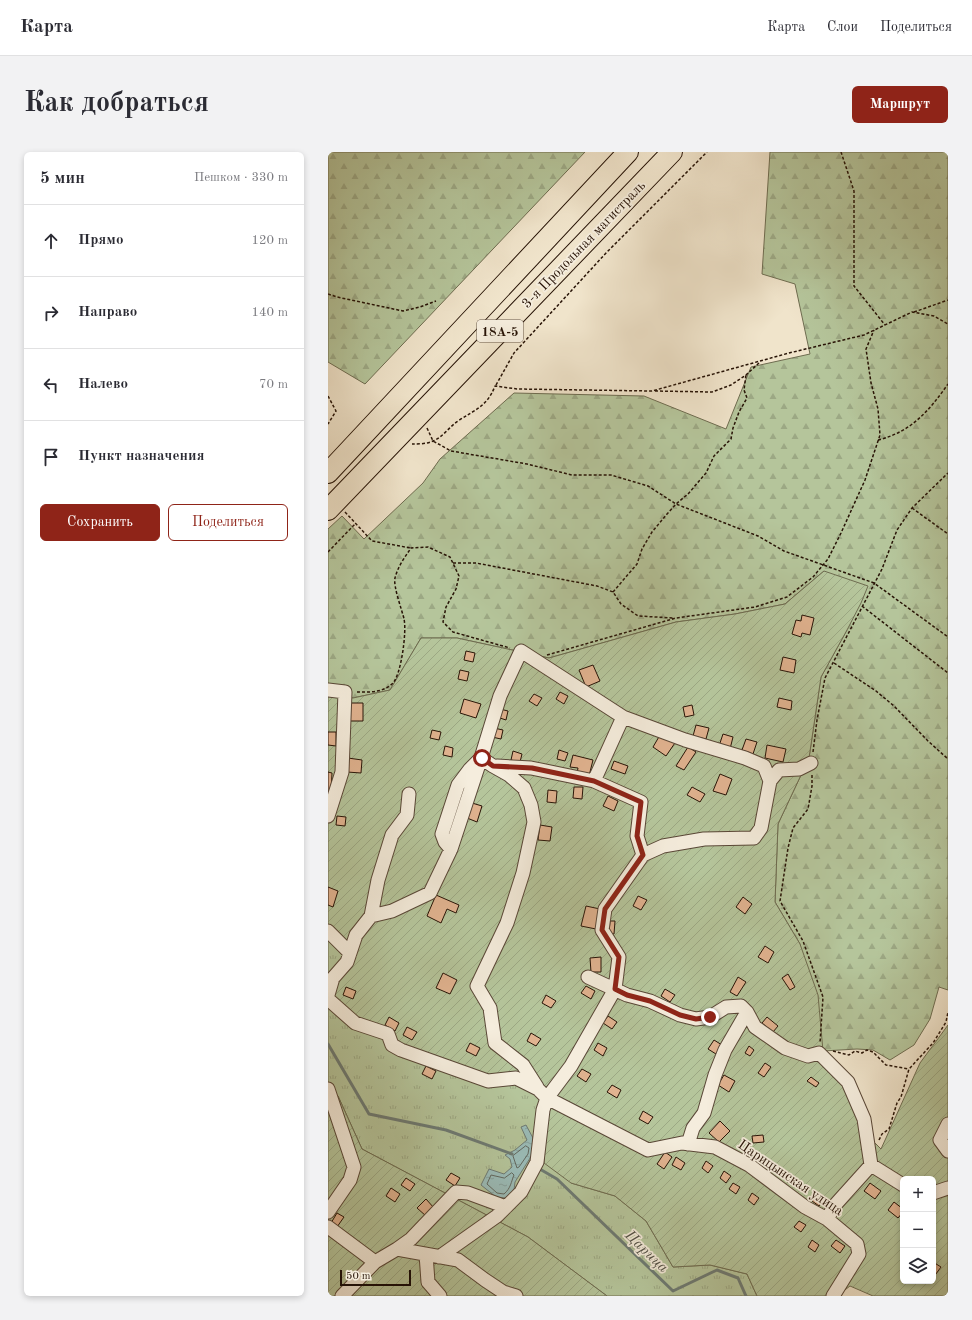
<!DOCTYPE html>
<html lang="ru">
<meta charset="utf-8">
<style>
:root{--surface:#fff;--page:#f2f2f3;--text:#2b2b33;--muted:#7c7c81;--line:#e1e1e2;--accent:#8f2418}
body{margin:0;font-family:"Old Standard TT",serif;background:var(--page);color:var(--text)}
.controls{position:absolute;right:12px;bottom:12px;display:grid;overflow:hidden;border-radius:6px;box-shadow:0 2px 6px #0003}
.controls button{width:36px;height:36px;display:grid;place-items:center;padding:0;border:0;border-bottom:1px solid var(--line);background:var(--surface);color:var(--text);font:20px sans-serif}
.scale{position:absolute;left:12px;bottom:10px;width:71px;box-sizing:border-box;padding-left:4px;border:2px solid #271306;border-top:0;font-size:11px;line-height:14px;white-space:nowrap;color:#271306;-webkit-text-stroke:3px #f5eddd;paint-order:stroke}
.stop{position:absolute;width:12px;height:12px;margin:-9px;border:3px solid #8f2418;border-radius:50%;background:#fff}
.stop.end{background:#8f2418;border-color:#fff;box-shadow:0 1px 4px #0008}
.list{margin:0;padding:0;list-style:none}
h2{display:flex;justify-content:space-between;align-items:center;height:52px;margin:0;padding:0 16px;font-size:17px}
h2 small{font-size:13px;font-weight:400;color:var(--muted)}
.list li{display:grid;grid-template-columns:26px 1fr auto;gap:12px;align-items:center;box-sizing:border-box;height:72px;padding:0 16px;border-top:1px solid var(--line)}
.list b{display:block;font-size:15px;white-space:nowrap}
.list em{font-size:13px;font-style:normal;color:var(--muted)}
.actions{display:flex;gap:8px;padding:12px 16px}
.actions a{flex:1;padding:9px 0;border:1px solid var(--accent);border-radius:6px;text-align:center;font-size:14px;color:var(--accent)}
.actions .main{background:var(--accent);color:#fff}
.icon{flex:none;width:22px;height:22px;fill:none;stroke:currentColor;stroke-width:2;stroke-linecap:round;stroke-linejoin:round}
.map{position:relative;flex:none;width:620px;height:1144px;overflow:hidden;border-radius:6px}
header{display:flex;align-items:center;gap:24px;box-sizing:border-box;height:56px;padding:0 20px;background:var(--surface);border-bottom:1px solid var(--line)}
header strong{font-size:19px}
nav{display:flex;gap:22px;margin-inline-start:auto;font-size:14px}
.intro{display:flex;align-items:center;justify-content:space-between;box-sizing:border-box;height:96px;padding:0 24px}
h1{margin:0;font-size:28px}
.button{padding:10px 18px;border-radius:6px;background:var(--accent);color:#fff;font-size:14px;font-weight:700}
main{display:flex;gap:24px;padding:0 24px}
aside{flex:1;background:var(--surface);border-radius:6px;box-shadow:0 2px 6px #0003}
.map>svg:first-child{display:block}
.grass{fill:url(#grass-tufts);stroke:#6e6c50}
.forest{fill:url(#forest-firs);stroke:#6e6c50}
.garden{fill:url(#garden-furrows);stroke:#6e6c50;fill-rule:evenodd}
.water{fill:url(#water-ripples);stroke:#6d7a73}
.lines{fill:none;stroke-linecap:round;stroke-linejoin:round}
.shore{stroke:#616860;stroke-width:1}
.stream{stroke:#6d7a73;stroke-width:3}
.building{fill:#e1b390;stroke:#271306}
.minor-casing{stroke:#594737;stroke-width:15}
.highway-casing{stroke:#271306;stroke-width:22}
.path{stroke:#271306;stroke-width:1.5;stroke-dasharray:3 2;stroke-linecap:butt}
.minor{stroke:#f5eddd;stroke-width:13}
.highway{stroke:#f0e4cb;stroke-width:20}
.route{stroke:#8f2418;stroke-width:5}
.labels{text-anchor:middle;stroke-width:3.5;stroke-linejoin:round;paint-order:stroke}
.shield{fill:#f5eddd;stroke:#655446;stroke-width:1}
.shield-label{font-size:13px;font-weight:bold;fill:#271306}
.street-label{font-size:14px;fill:#271306;stroke:#f5eddd}
.water-label{font-size:15px;font-style:italic;fill:#504f45;stroke:#f5eddd}
</style>
<header>
<strong>Карта</strong>
<nav><a>Карта</a><a>Слои</a><a>Поделиться</a></nav>
</header>
<div class="intro"><h1>Как добраться</h1><a class="button">Маршрут</a></div>
<main>
<aside>
<h2>5 мин<small>Пешком · 330 m</small></h2>
<ul class="list">
<li><svg class="icon" aria-label="ahead" viewBox="0 0 24 24"><path d="M12 20V5M6 11l6-6 6 6"/></svg><div><b>Прямо</b></div><em>120 m</em></li>
<li><svg class="icon" aria-label="right" viewBox="0 0 24 24"><path d="M7 20v-9h11M14 6l5 5-5 5"/></svg><div><b>Направо</b></div><em>140 m</em></li>
<li><svg class="icon" aria-label="left" viewBox="0 0 24 24"><path d="M17 20v-9H6M10 6l-5 5 5 5"/></svg><div><b>Налево</b></div><em>70 m</em></li>
<li><svg class="icon" aria-label="arrive" viewBox="0 0 24 24"><path d="M6 21V4h12l-3 4 3 4H6"/></svg><div><b>Пункт назначения</b></div></li>
</ul>
<div class="actions"><a class="main">Сохранить</a><a>Поделиться</a></div>
</aside>
<div class="map">
<svg width="620" height="1144" viewBox="0 0 620 1144">
<defs>
<pattern id="grass-tufts" width="24" height="20" patternUnits="userSpaceOnUse"><rect width="24" height="20" fill="#b5c59b"/><path d="M3 7l-1-3M5 7V3M7 7l1-3M15 17l-1-3M17 17v-4M19 17l1-3" fill="none" stroke="#9ca884"/></pattern>
<pattern id="forest-firs" width="22" height="20" patternUnits="userSpaceOnUse"><rect width="22" height="20" fill="#b5c59b"/><path d="M5 1l3.5 6h-7zM16 11l3.5 6h-7z" fill="#9ca884"/></pattern>
<pattern id="garden-furrows" width="10" height="10" patternUnits="userSpaceOnUse"><rect width="10" height="10" fill="#b5c59b"/><path d="M-1 1l2-2M0 10L10 0M9 11l2-2" fill="none" stroke="#9ca884"/></pattern>
<pattern id="water-ripples" width="26" height="14" patternUnits="userSpaceOnUse"><rect width="26" height="14" fill="#9bbebb"/><path d="M2 4q2-2 4 0t4 0M15 11q2-2 4 0t4 0" fill="none" stroke="#86a29f"/></pattern>
</defs>
<rect width="100%" height="100%" fill="#f0e4cb"/>
<filter id="stains"><feTurbulence type="fractalNoise" baseFrequency=".005" numOctaves="4"/><feColorMatrix values="0 0 0 0 .2 0 0 0 0 .09 0 0 0 0 .02 0 0 0 .5 -.17"/></filter>
<radialGradient id="worn" r=".72"><stop offset=".6" stop-color="#630" stop-opacity="0"/><stop offset="1" stop-color="#630" stop-opacity=".3"/></radialGradient>
<path class="grass" d="M 0,785 L 18,803 L 0,833 Z
M 0,849 L 188,931 L 214,947 L 243,1031 L 287,1044 L 318,1069 L 345,1115 L 382,1113 L 419,1122 L 429,1144 L 279,1144 L 200,1085 L 34,997 L 10,944 L 0,934 Z"/>
<path class="forest" d="M 0,0 L 257,0 L 37,232 L 0,210 Z
M 442,0 L 620,0 L 620,838 L 611,835 L 602,867 L 586,893 L 562,908 L 545,898 L 529,897 L 495,899 L 472,792 L 447,750 L 450,672 L 481,606 L 493,525 L 519,478 L 496,419 L 457,452 L 407,462 L 348,470 L 221,506 L 129,486 L 93,486 L 62,538 L 25,546 L 0,543 L 0,377 L 14,364 L 36,387 L 95,331 L 112,307 L 186,241 L 316,244 L 398,277 L 423,215 L 482,202 L 467,132 L 434,122 Z"/>
<path class="garden" d="M 496,419 L 540,434 L 533,451 L 519,478 L 493,525 L 481,606 L 450,672 L 447,750 L 472,792 L 490,843 L 495,899 L 527,932 L 544,988 L 553,997 L 592,911 L 620,873 L 620,1144 L 545,1144 L 522,1134 L 509,1144 L 429,1144 L 419,1122 L 382,1113 L 345,1115 L 318,1069 L 287,1044 L 243,1031 L 216,1011 L 218,979 L 214,947 L 188,931 L 161,933 L 57,887 L 0,849 L 18,803 L 0,785 L 0,543 L 25,546 L 62,538 L 93,486 L 129,486 L 221,506 L 348,470 L 407,462 L 457,452 ZM 575,1027 L 605,1027 L 605,1129 L 575,1129 Z
M 0,934 L 10,944 L 34,997 L 200,1085 L 279,1144 L 0,1144 Z"/>
<path class="water" d="M 198,973 L 205,986 L 204,1003 L 187,1030 L 186,1038 L 178,1046 L 168,1045 L 153,1033 L 161,1017 L 176,1022 L 184,1015 L 182,1007 L 177,1003 L 187,998 L 199,988 L 193,975 Z"/>
<g class="lines">
<path class="shore" d="M 198,994 L 201,996 L 200,1002 L 191,1015 L 189,1016 L 185,1004 Z
M 184,1021 L 186,1023 C 183,1030 183,1036 176,1042 L 169,1041 L 159,1032 L 163,1023 L 176,1026 Z"/>
<path class="stream" d="M 0,892 L 41,962 L 118,978 L 184,1002
M 210,1016 L 229,1027 L 345,1139 L 389,1118 L 410,1126 L 418,1144"/>
</g>
<path class="building" d="M 474,463 L 486,466 L 482,483 L 474,481 L 473,485 L 464,482 L 468,468 L 473,469 Z
M 138,499 L 147,501 L 145,510 L 136,508 Z
M 455,505 L 468,508 L 466,521 L 452,518 Z
M 265,513 L 272,529 L 258,535 L 251,518 Z
M 132,518 L 141,520 L 139,529 L 130,527 Z
M 232,540 L 240,544 L 236,552 L 228,547 Z
M 206,542 L 214,546 L 209,554 L 201,549 Z
M 451,546 L 464,549 L 463,558 L 449,555 Z
M 136,547 L 153,552 L 148,566 L 132,561 Z
M 21,551 L 35,551 L 35,569 L 21,569 Z
M 364,553 L 366,563 L 357,565 L 355,555 Z
M 172,557 L 180,559 L 178,568 L 169,565 Z
M 368,573 L 381,576 L 378,587 L 365,584 Z
M 166,576 L 175,578 L 173,587 L 164,585 Z
M 104,578 L 113,580 L 111,588 L 102,586 Z
M 0,580 L 8,580 L 8,594 L 0,593 Z
M 395,582 L 405,585 L 402,597 L 391,594 Z
M 332,583 L 349,588 L 338,604 L 325,595 Z
M 418,587 L 429,590 L 425,602 L 414,598 Z
M 439,593 L 458,597 L 455,610 L 437,606 Z
M 117,594 L 125,596 L 124,605 L 115,603 Z
M 360,595 L 368,600 L 356,618 L 348,614 Z
M 231,598 L 240,601 L 237,609 L 229,607 Z
M 185,599 L 194,602 L 192,610 L 183,608 Z
M 245,603 L 265,608 L 261,624 L 249,621 L 250,616 L 242,615 Z
M 20,606 L 34,608 L 33,621 L 19,620 Z
M 286,609 L 300,614 L 297,622 L 283,617 Z
M 0,620 L 4,621 L 3,640 L 0,640 Z
M 392,622 L 404,627 L 398,643 L 385,639 Z
M 246,635 L 255,635 L 254,647 L 245,646 Z
M 364,635 L 377,642 L 372,650 L 359,643 Z
M 220,638 L 229,639 L 228,651 L 219,650 Z
M 280,644 L 290,649 L 286,659 L 275,654 Z
M 144,651 L 154,654 L 149,670 L 139,666 Z
M 9,664 L 18,665 L 17,674 L 8,673 Z
M 212,673 L 224,675 L 222,689 L 210,688 Z
M 0,735 L 10,739 L 5,755 L 0,753 Z
M 108,743 L 131,753 L 128,761 L 119,757 L 113,771 L 99,764 Z
M 310,744 L 319,748 L 313,758 L 305,754 Z
M 415,745 L 424,752 L 417,762 L 408,755 Z
M 258,754 L 272,757 L 268,777 L 253,774 Z
M 282,769 L 287,769 L 286,782 L 281,782 Z
M 437,794 L 446,800 L 440,811 L 430,805 Z
M 273,805 L 273,820 L 263,820 L 262,806 Z
M 115,821 L 129,828 L 122,842 L 108,836 Z
M 460,822 L 467,835 L 462,838 L 454,826 Z
M 410,825 L 418,830 L 409,844 L 402,840 Z
M 258,834 L 267,839 L 263,847 L 253,841 Z
M 18,835 L 28,839 L 25,847 L 15,843 Z
M 337,837 L 347,843 L 342,850 L 333,844 Z
M 218,843 L 228,849 L 223,856 L 214,851 Z
M 280,864 L 289,870 L 284,877 L 275,871 Z
M 61,865 L 71,871 L 67,879 L 57,873 Z
M 439,865 L 450,874 L 445,880 L 434,871 Z
M 79,875 L 89,880 L 84,888 L 75,883 Z
M 203,881 L 213,887 L 208,894 L 199,889 Z
M 386,888 L 394,893 L 388,902 L 380,897 Z
M 142,891 L 152,896 L 148,904 L 138,899 Z
M 270,891 L 279,896 L 275,904 L 266,898 Z
M 421,894 L 426,898 L 422,904 L 417,901 Z
M 437,911 L 443,915 L 436,925 L 430,921 Z
M 98,914 L 108,919 L 104,927 L 94,922 Z
M 254,917 L 263,922 L 258,930 L 249,924 Z
M 396,923 L 407,929 L 401,940 L 390,933 Z
M 483,925 L 491,931 L 488,935 L 479,929 Z
M 284,933 L 293,938 L 289,946 L 279,940 Z
M 315,959 L 325,965 L 320,972 L 311,967 Z
M 392,969 L 402,979 L 391,990 L 381,981 Z
M 435,983 L 436,990 L 425,991 L 424,984 Z
M 337,1000 L 344,1005 L 336,1017 L 329,1012 Z
M 348,1005 L 357,1011 L 353,1018 L 344,1013 Z
M 378,1009 L 385,1014 L 380,1021 L 374,1016 Z
M 396,1019 L 403,1024 L 398,1031 L 392,1026 Z
M 459,1019 L 465,1027 L 460,1031 L 454,1023 Z
M 123,1021 L 132,1026 L 127,1034 L 118,1028 Z
M 78,1026 L 87,1032 L 82,1039 L 73,1033 Z
M 405,1031 L 412,1035 L 408,1042 L 401,1037 Z
M 542,1031 L 553,1039 L 547,1047 L 536,1039 Z
M 63,1036 L 72,1042 L 67,1050 L 58,1044 Z
M 424,1041 L 431,1046 L 426,1053 L 420,1048 Z
M 487,1045 L 494,1050 L 491,1054 L 484,1049 Z
M 98,1047 L 106,1056 L 98,1064 L 89,1056 Z
M 566,1050 L 575,1057 L 575,1060 L 570,1066 L 560,1058 Z
M 9,1061 L 16,1065 L 9,1075 L 3,1071 Z
M 471,1069 L 478,1073 L 473,1080 L 466,1075 Z
M 484,1088 L 491,1093 L 487,1100 L 480,1095 Z
M 508,1088 L 517,1094 L 512,1101 L 503,1094 Z
M 605,1110 L 613,1115 L 605,1126 Z"/>
<g class="lines">
<g class="minor-casing">
<path id="minor" d="M 0,538 L 17,540 L 14,620 L 0,664
M 169,614 L 203,616 L 266,629 L 313,650 L 309,684 L 315,703
M 266,629 L 295,565
M 442,629 L 451,618 L 471,617 L 483,611
M 123,697 L 117,690 L 114,682 L 130,633 L 142,617 L 153,606 L 165,614 L 181,623 L 196,636 L 203,653 L 206,670 L 195,721 L 179,771 L 149,834 L 162,856 L 167,891 L 195,913 L 209,935
M 0,779 L 22,801
M 260,825 L 299,843 L 322,849 L 352,863 L 368,867 L 382,865 L 398,855 L 413,854 L 419,860 L 427,875 L 457,896 L 480,904 L 491,901 L 520,930 L 536,967 L 543,1013 L 575,1033
M 0,843 L 5,826 L 19,810 L 28,783 L 43,764 L 50,728 L 64,683 L 79,663 L 81,642
M 0,847 L 27,871 L 60,882 L 64,893 L 73,898 L 160,929 L 188,926 L 210,937 L 219,946 L 243,914 L 287,837 L 291,805 L 274,778 L 277,757 L 315,703 L 335,694 L 376,687 L 426,686 L 433,676 L 442,629 L 436,614 L 417,606 L 357,588 L 295,565 L 193,499 L 172,544 L 153,606 L 123,697 L 102,741 L 64,759 L 43,764
M 0,937 L 26,1015 L 22,1028 L 0,1060
M 620,972 L 612,988 L 620,999
M 360,992 L 365,976 L 376,961 L 387,923 L 397,898 L 419,860
M 605,1041 L 620,1036
M 499,1067 L 507,1053 L 543,1013
M 0,1075 L 47,1110
M 69,1097 L 83,1087 L 128,1040 L 140,1041 L 178,1055
M 98,1102 L 100,1130 L 112,1144
M 111,1105 L 169,1064 L 193,1040 L 209,1010 L 215,958 L 219,946 L 320,998 L 354,991 L 387,995 L 421,1013 L 477,1055 L 499,1067 L 529,1092 L 531,1102 L 505,1144
M 14,1144 L 47,1110 L 69,1097 L 130,1108 L 157,1128 L 175,1140 L 188,1144"/>
</g>
<g class="highway-casing">
<path id="highway" d="M 0,321 L 300,0
M 0,358 L 344,0"/>
</g>
<path class="path" d="M 513,0 L 526,39 L 526,134 L 557,173
M 0,142 L 9,145 L 75,159 L 92,155 L 108,149
M 586,160 L 620,148
M 168,233 L 186,201 L 278,101 L 379,0
M 327,239 L 384,240 L 403,233 L 418,223 L 432,210
M 0,244 L 8,259 L 0,272
M 99,276 L 105,289 L 123,299 L 199,312 L 244,323 L 283,323 L 320,334 L 348,352 L 430,384 L 456,399 L 546,431 L 620,485
M 550,288 C 583,280 601,259 620,232
M 84,292 C 90,292 99,292 105,289 C 115,285 121,275 130,269 C 146,258 159,255 167,234 L 189,237 L 324,239 L 461,201 L 536,183 L 584,160 L 606,164 L 620,172
M 584,356 L 620,382
M 17,360 L 44,389 L 83,396
M 0,400 L 27,372
M 125,411 L 148,411 L 269,434 L 285,440 L 293,452 L 310,464 L 346,466
M 285,440 L 309,412 L 314,397 L 324,380 L 339,362 L 348,352 L 360,342 L 378,321 L 386,304 L 403,287 L 405,276 L 411,260 L 419,246 L 416,238 L 418,223
M 534,454 L 620,521
M 219,503 L 348,466 L 427,455 L 459,445 L 485,425 L 500,407 L 513,381 L 537,328 L 552,283 L 550,257 L 543,231 L 538,197 L 546,178
M 506,511 L 548,539 L 566,554 L 600,589 L 620,607
M 29,540 C 41,540 54,541 64,532 C 73,525 79,479 76,467 C 74,458 65,434 67,426 C 70,414 77,405 83,396 L 100,395 L 122,405 L 131,424 L 128,437 L 118,455 L 115,470 L 125,480 L 182,496
M 485,600 L 489,568 L 497,526 L 554,417 L 569,378 L 584,356 L 620,321
M 484,623 L 484,634 L 480,657 L 465,676 L 460,696 L 452,749 L 475,789 L 495,845 L 492,891
M 505,899 L 521,903 L 527,899 L 534,901 L 539,898 L 545,900 L 558,913 L 581,917
M 551,988 L 554,982 L 561,977 L 569,951 L 573,945 L 581,917 L 605,891 L 618,870 L 620,860"/>
<use href="#minor" class="minor"/>
<use href="#highway" class="highway"/>
</g>
<g class="lines">
<path class="route" d="M 154,606 L 165,614 L 204,616 L 266,629 L 313,650 L 309,684 L 315,703 L 277,757 L 274,778 L 291,805 L 287,837 L 299,843 L 322,849 L 352,863 L 368,867 L 382,865"/>
</g>
<g class="labels">
<rect class="shield" x="149" y="168" width="46" height="22" rx="3"/>
<g class="shield-label">
<text x="172" y="184">18А-5</text>
</g>
<g class="street-label">
<text transform="translate(255 92) rotate(-46)" y="5">3-я Продольная магистраль</text>
<text transform="translate(463 1025) rotate(34)" y="5">Царицынская улица</text>
</g>
<g class="water-label">
<text transform="translate(319 1099) rotate(44)" y="5">Царица</text>
</g>
</g>
<rect width="100%" height="100%" filter="url(#stains)"/>
<rect width="100%" height="100%" fill="url(#worn)"/>
</svg>
<div class="controls">
<button>+</button>
<button>−</button>
<button><svg class="icon" aria-label="layers" viewBox="0 0 24 24"><path d="M12 4l9 5-9 5-9-5zM3 14l9 5 9-5"/></svg></button>
</div>
<div class="scale">50 m</div>
<div class="stop" style="left:154px;top:606px"></div>
<div class="stop end" style="left:382px;top:865px"></div>
</div>
</main>
